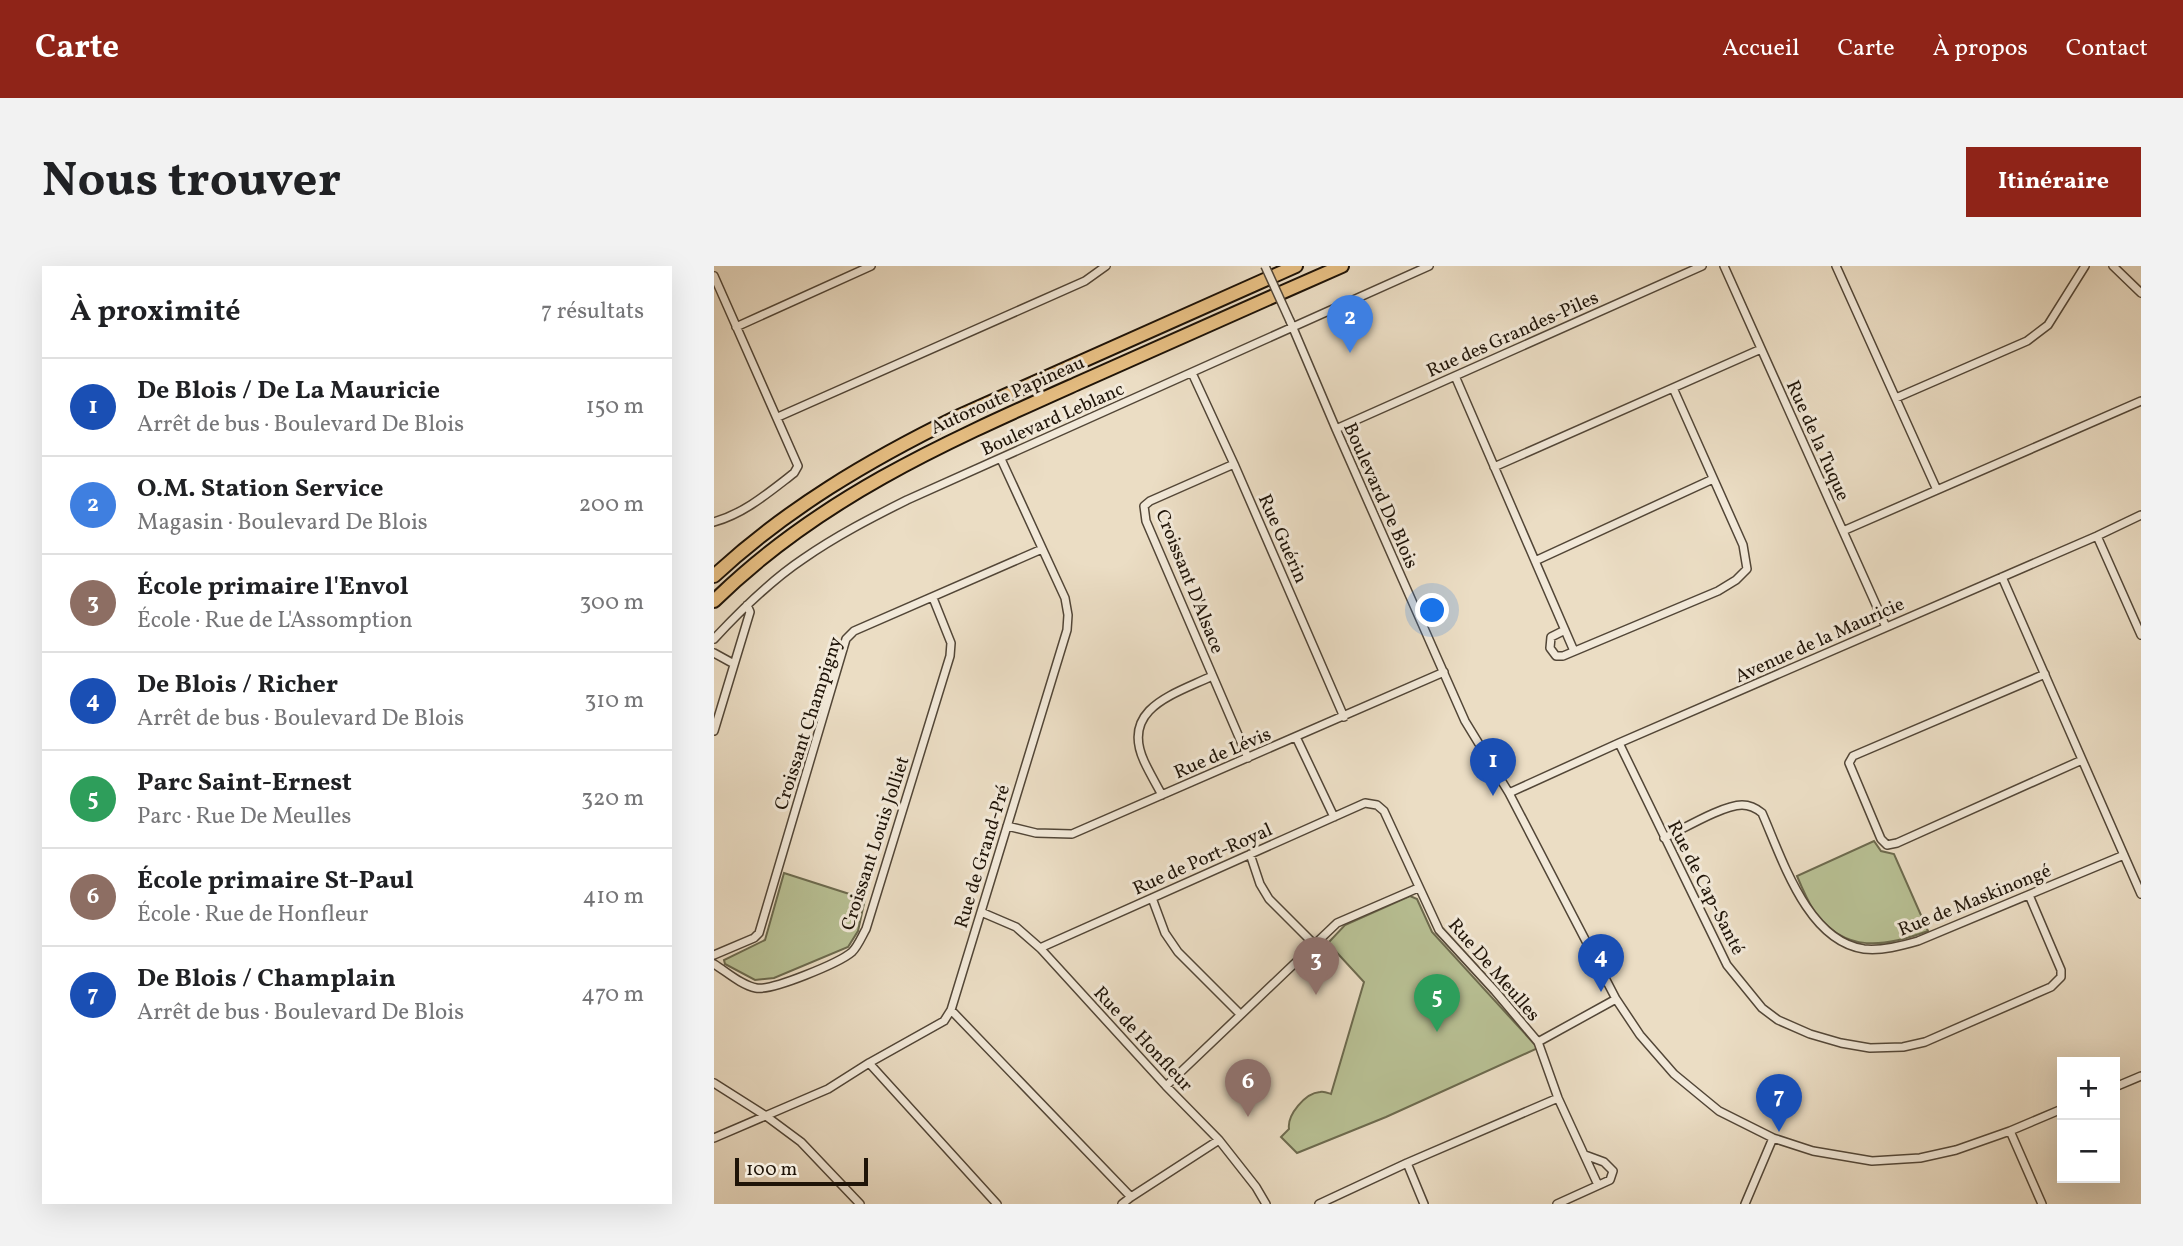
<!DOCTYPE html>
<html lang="fr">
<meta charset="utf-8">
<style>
:root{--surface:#fff;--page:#f2f2f2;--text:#202124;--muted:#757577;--line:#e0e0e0;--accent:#8f2418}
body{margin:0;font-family:Vollkorn,serif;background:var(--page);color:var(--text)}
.controls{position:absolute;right:21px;bottom:21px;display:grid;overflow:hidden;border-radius:0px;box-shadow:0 7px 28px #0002}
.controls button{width:63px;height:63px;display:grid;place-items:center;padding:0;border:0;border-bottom:2px solid var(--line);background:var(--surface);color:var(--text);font:35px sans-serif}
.scale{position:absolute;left:21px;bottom:18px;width:133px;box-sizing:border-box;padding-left:7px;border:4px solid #1f1408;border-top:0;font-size:19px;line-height:24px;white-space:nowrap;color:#1f1408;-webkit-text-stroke:5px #f2e9d9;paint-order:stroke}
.you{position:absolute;left:719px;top:345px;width:24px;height:24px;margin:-18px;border:5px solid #fff;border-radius:50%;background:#1a73e8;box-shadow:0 0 0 10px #1a73e833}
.badge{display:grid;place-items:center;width:46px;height:46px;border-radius:50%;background:var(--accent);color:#fff;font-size:23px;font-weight:700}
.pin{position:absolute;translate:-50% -58px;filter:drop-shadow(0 2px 4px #0008)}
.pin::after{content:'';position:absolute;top:37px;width:24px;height:21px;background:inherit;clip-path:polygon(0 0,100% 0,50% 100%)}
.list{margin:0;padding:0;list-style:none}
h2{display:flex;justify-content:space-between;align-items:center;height:91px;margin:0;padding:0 28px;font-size:30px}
h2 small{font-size:23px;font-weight:400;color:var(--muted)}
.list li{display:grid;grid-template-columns:46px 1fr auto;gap:21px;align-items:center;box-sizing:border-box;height:98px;padding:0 28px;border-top:2px solid var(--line)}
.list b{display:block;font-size:26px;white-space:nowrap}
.list p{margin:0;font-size:23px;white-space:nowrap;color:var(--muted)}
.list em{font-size:23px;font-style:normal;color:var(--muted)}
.map{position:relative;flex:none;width:1427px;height:938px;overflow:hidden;border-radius:0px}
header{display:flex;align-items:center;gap:42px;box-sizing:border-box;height:98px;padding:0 35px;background:var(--accent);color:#fff}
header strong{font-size:33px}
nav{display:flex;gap:38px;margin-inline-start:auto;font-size:24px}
.intro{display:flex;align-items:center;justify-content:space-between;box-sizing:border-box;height:168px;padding:0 42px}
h1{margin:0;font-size:49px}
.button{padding:18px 32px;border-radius:0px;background:var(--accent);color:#fff;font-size:24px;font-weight:700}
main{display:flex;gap:42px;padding:0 42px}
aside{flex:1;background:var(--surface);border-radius:0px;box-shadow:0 7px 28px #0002}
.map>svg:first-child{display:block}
.green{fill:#b8c094;stroke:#6c6a4e;stroke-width:2}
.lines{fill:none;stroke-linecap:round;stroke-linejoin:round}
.minor-casing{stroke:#524637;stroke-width:10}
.motorway-casing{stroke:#1f1408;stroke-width:16}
.minor{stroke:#f2e9d9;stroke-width:7}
.motorway{stroke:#e6be82;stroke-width:12}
.minor-bridge-casing{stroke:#524637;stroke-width:10;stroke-linecap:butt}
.minor-bridge{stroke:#f2e9d9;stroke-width:7}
.labels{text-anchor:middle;stroke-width:6;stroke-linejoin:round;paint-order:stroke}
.street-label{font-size:19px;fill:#1f1408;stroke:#f2e9d9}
</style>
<header>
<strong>Carte</strong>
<nav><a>Accueil</a><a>Carte</a><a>À propos</a><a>Contact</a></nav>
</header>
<div class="intro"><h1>Nous trouver</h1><a class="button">Itinéraire</a></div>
<main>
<aside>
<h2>À proximité<small>7 résultats</small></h2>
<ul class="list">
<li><span class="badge" style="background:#1a4fb4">1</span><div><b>De Blois / De La Mauricie</b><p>Arrêt de bus · Boulevard De Blois</p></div><em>150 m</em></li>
<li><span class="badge" style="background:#3f7fe0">2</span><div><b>O.M. Station Service</b><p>Magasin · Boulevard De Blois</p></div><em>200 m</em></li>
<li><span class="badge" style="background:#8d6e63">3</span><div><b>École primaire l'Envol</b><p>École · Rue de L'Assomption</p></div><em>300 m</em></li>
<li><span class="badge" style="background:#1a4fb4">4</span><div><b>De Blois / Richer</b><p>Arrêt de bus · Boulevard De Blois</p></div><em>310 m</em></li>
<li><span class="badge" style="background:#2e9e5b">5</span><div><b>Parc Saint-Ernest</b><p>Parc · Rue De Meulles</p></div><em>320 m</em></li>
<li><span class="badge" style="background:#8d6e63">6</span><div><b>École primaire St-Paul</b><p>École · Rue de Honfleur</p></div><em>410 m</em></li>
<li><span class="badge" style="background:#1a4fb4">7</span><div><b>De Blois / Champlain</b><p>Arrêt de bus · Boulevard De Blois</p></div><em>470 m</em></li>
</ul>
</aside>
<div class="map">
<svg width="1427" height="938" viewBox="0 0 1427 938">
<rect width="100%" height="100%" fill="#ebddc4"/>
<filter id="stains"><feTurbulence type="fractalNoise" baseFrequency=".00286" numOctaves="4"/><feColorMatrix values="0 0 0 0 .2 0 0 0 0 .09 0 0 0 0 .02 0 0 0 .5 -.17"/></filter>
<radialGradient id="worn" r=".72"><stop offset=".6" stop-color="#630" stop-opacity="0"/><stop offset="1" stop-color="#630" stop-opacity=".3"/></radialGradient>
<path class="green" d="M 1160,575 L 1167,585 L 1180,588 L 1214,665 C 1171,681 1131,688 1100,645 C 1093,634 1088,622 1083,610 Z
M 70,607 L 151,633 L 144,665 L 134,681 L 60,712 L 41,714 L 11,698 L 10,694 L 51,674 Z
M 696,630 L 703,633 L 718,666 L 824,782 L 672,851 L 583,887 L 567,871 L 575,863 C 573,849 591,827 606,826 C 610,825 614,827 617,828 L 650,716 L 614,677 L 631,659 Z"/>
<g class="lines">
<g class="minor-casing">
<path id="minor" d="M 1010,0 L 1172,361
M 1122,0 L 1223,224
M 1399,0 L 1427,27
M 0,10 L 84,200 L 80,207 C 54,227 31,247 0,256
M 576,55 L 622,163 L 751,455 L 795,527 L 902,733 L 926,769 L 960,808 L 1005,845 L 1059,872 L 1099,885 L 1158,895 L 1206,892 L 1242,884 L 1296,865 L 1348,843
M 22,61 L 157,0
M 478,107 L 520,198 L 630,451
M 741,110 L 860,385
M 1182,132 L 1313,75 L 1334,59 L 1371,0
M 64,151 L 371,15 L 392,0
M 622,163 L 988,0
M 520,198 L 436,235 L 430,240 L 432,255 L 534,492
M 780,201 L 1047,83
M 1129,265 L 1427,135
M 1383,270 L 1427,369
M 821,295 L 999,213
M 1288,311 L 1427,628
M 851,364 L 837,371 L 836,382 L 842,390 L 849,390 L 1004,325 L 1022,314 L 1033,303 L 1029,279 L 959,122
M 0,373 C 27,344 56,315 89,293 C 122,270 157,252 193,234 L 715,0
M 0,387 L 20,398
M 1331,408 L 1139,490 L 1135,497 L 1167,573 L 1173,579 L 1183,577 L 1368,494
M 0,465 L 36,346 L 33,339
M 582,471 L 620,551
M 905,477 L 1013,699 L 1048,742 L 1064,754 L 1096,768 L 1127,777 L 1156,782 L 1189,781 L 1211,776 L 1337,721 L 1347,711 L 1347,704 L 1315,629
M 795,527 L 905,477 L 1383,270 L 1427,249
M 448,529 C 442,518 435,506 430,495 C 406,442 461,428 498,410
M 293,560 L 322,567 L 358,568 L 730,406
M 950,572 C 969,563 1009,539 1028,539 C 1036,539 1042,542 1048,547 C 1068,592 1093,675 1150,683 C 1168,685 1187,680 1204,675 L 1410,589
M 536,588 L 546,618 L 555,633 L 600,678
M 438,632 L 451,667 L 464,686 L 526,748
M 267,646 L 302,661 L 326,682 L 452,820 L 505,874 L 542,921 L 552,938
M 326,682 L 651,537 L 663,539 L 670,545 L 725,664 L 781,725 L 824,776 L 844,832 L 884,919
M 0,689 L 40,672 L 45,667 L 132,373 L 140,365 L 328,283
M 0,698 C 13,706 27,719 42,722 C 58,725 125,697 138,686 C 144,680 148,670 152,663 L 236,390 L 237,377 L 219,332
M 237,744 L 417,931
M 824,776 L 902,733
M 155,797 L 283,938
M 0,817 L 52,850 L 87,876 L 146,938
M 452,820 L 623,657 L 704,622
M 1401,821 L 1427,810
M 1296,865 L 1328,938
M 0,872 L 114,823 L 155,797 L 230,755 L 237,744 L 353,364 L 354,349 L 351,332 L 287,193
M 693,897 L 710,938
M 408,938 L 417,931 L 505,874
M 605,938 L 693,897 L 844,832
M 843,938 L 896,914 L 899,905 L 890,896 L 871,889
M 1031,938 L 1059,872"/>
</g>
<g class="motorway-casing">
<path id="motorway" d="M 0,310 C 72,243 155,194 243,151 L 582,0
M 0,335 C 105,232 230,177 362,118 C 450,79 539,39 628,0"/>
</g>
<use href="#minor" class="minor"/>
<use href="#motorway" class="motorway"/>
<g class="minor-bridge-casing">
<path id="minor-bridge" d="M 551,0 L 576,55"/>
</g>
<use href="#minor-bridge" class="minor-bridge"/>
</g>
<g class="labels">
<g class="street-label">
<text transform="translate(798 67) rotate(-24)" y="7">Rue des Grandes-Piles</text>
<text transform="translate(293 128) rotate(-24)" y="7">Autoroute Papineau</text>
<text transform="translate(338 152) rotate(-24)" y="7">Boulevard Leblanc</text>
<text transform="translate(1105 174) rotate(66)" y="7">Rue de la Tuque</text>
<text transform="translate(668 229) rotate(66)" y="7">Boulevard De Blois</text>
<text transform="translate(570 272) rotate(66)" y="7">Rue Guérin</text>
<text transform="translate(477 315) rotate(68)" y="7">Croissant D'Alsace</text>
<text transform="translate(1105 373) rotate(-24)" y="7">Avenue de la Mauricie</text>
<text transform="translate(93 457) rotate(-72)" y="7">Croissant Champigny</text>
<text transform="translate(508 486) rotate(-23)" y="7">Rue de Lévis</text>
<text transform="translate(160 577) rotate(-72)" y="7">Croissant Louis Jolliet</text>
<text transform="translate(267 590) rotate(-73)" y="7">Rue de Grand-Pré</text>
<text transform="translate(488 592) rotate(-24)" y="7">Rue de Port-Royal</text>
<text transform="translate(993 621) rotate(63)" y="7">Rue de Cap-Santé</text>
<text transform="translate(1260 633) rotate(-22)" y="7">Rue de Maskinongé</text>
<text transform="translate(781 703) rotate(49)" y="7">Rue De Meulles</text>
<text transform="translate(430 772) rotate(47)" y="7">Rue de Honfleur</text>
</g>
</g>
<rect width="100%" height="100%" filter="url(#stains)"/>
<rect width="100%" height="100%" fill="url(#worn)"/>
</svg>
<div class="controls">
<button>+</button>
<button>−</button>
</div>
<div class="scale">100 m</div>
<div class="you"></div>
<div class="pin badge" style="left:779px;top:530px;background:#1a4fb4">1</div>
<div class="pin badge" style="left:636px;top:87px;background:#3f7fe0">2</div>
<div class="pin badge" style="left:602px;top:729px;background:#8d6e63">3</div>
<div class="pin badge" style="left:887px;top:726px;background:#1a4fb4">4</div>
<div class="pin badge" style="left:723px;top:766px;background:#2e9e5b">5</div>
<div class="pin badge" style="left:534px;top:851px;background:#8d6e63">6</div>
<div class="pin badge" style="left:1065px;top:866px;background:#1a4fb4">7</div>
</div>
</main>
